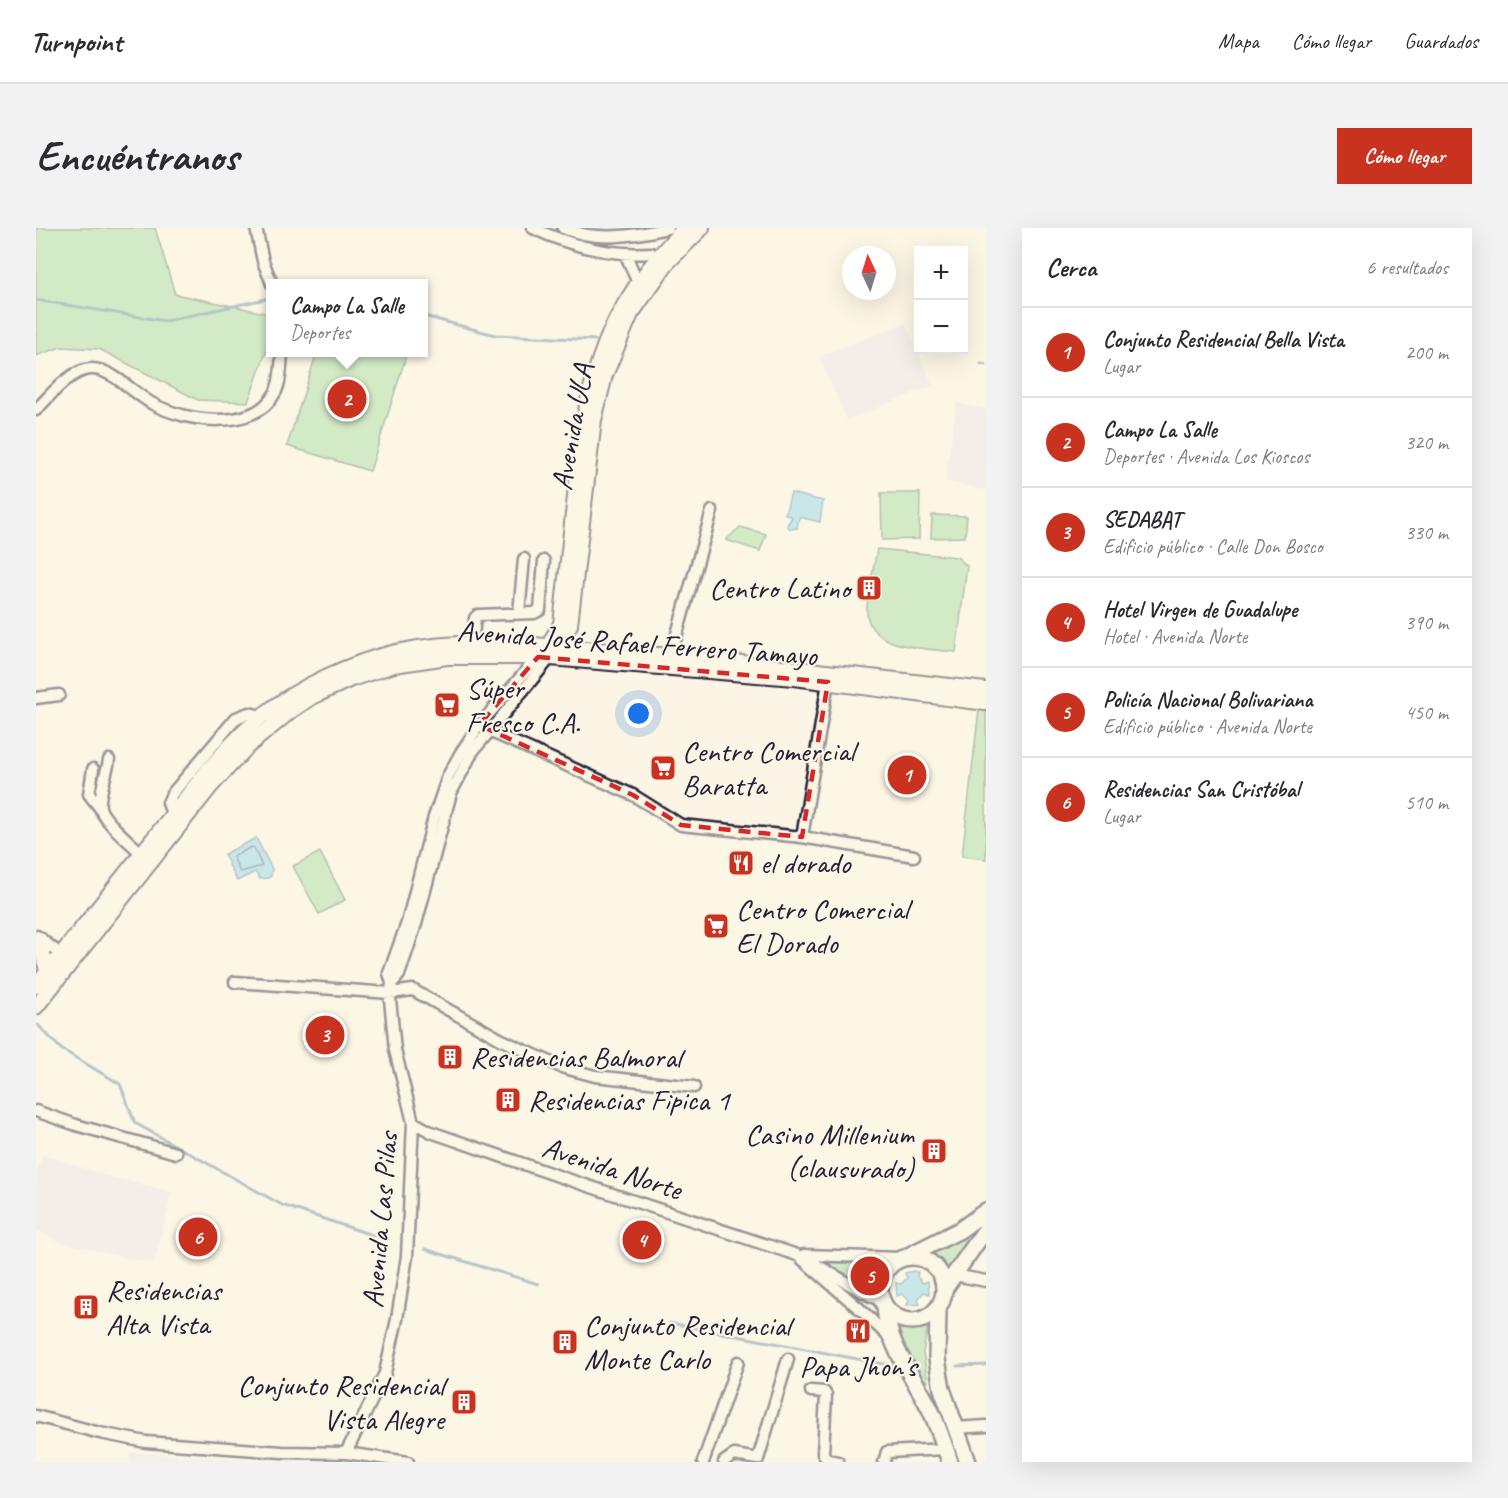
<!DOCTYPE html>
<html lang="es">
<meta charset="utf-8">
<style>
:root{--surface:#fff;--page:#f2f2f3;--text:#2b2b33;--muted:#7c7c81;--line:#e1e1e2;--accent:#c8321e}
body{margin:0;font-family:Caveat,sans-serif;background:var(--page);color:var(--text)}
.controls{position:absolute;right:18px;top:18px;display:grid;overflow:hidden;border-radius:0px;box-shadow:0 6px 24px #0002}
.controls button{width:54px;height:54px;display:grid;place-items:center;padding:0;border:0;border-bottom:2px solid var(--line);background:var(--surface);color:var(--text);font:30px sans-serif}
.compass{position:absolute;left:806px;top:18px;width:54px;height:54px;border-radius:50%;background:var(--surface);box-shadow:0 6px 24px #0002;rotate:356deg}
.you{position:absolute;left:603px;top:486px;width:21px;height:21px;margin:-15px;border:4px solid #fff;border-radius:50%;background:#1a73e8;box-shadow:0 0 0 9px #1a73e833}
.badge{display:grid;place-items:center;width:39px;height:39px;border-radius:50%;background:var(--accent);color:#fff;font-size:20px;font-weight:700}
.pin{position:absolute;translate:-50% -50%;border:3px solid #fff;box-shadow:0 2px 6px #0006}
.popup{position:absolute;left:230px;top:51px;width:162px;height:78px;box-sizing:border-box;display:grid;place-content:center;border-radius:0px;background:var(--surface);filter:drop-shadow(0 2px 4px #0005);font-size:20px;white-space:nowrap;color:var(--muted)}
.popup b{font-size:22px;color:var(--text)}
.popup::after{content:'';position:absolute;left:50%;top:100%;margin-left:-12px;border:12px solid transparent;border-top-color:var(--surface)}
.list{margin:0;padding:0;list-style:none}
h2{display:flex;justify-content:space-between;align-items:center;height:78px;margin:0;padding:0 24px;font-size:26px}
h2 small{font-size:20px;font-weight:400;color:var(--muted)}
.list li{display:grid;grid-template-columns:39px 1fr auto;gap:18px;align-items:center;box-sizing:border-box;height:90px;padding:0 24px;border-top:2px solid var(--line)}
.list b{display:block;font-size:22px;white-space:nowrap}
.list p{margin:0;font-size:20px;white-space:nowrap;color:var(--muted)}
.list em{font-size:20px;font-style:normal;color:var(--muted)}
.map{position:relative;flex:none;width:950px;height:1234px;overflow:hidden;border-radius:0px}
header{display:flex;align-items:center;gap:36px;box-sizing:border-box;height:84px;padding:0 30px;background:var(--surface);border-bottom:2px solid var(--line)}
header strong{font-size:28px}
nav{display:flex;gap:33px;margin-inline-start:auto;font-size:21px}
.intro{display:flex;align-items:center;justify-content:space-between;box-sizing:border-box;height:144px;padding:0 36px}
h1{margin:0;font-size:42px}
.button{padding:15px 27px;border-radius:0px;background:var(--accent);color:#fff;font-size:21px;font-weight:700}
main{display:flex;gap:36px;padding:0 36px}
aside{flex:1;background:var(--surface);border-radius:0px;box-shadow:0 6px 24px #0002}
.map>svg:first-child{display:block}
.built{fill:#e9e7eb}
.green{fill:#a2dba0;stroke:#627e6e;stroke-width:1.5}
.water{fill:#8cd3ed;stroke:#628ca6;stroke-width:1.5}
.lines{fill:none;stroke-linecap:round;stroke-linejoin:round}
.shore{stroke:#4c6982;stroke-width:1.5}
.stream{stroke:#628ca6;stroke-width:3}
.minor-casing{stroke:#22223b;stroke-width:15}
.tertiary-casing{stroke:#22223b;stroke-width:18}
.secondary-casing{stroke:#22223b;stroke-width:20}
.minor{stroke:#fcf5e5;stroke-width:10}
.tertiary{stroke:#fcf5e5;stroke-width:14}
.secondary{stroke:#fcf5e5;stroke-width:15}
.marked{fill:none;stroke:#d62828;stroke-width:4.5;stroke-dasharray:12 8;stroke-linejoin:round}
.labels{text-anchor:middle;stroke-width:4.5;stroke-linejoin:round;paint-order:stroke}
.street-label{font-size:30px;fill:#22223b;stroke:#fcf5e5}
.poi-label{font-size:30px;fill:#22223b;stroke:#fcf5e5;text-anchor:start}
</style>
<header>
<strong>Turnpoint</strong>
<nav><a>Mapa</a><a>Cómo llegar</a><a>Guardados</a></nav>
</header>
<div class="intro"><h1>Encuéntranos</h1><a class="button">Cómo llegar</a></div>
<main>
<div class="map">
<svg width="950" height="1234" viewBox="0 0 950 1234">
<rect width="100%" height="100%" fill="#fcf5e5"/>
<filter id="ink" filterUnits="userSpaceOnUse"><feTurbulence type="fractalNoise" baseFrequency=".0167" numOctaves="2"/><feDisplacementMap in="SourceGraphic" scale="12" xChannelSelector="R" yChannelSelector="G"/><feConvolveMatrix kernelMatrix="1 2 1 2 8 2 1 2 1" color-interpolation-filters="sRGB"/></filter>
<g filter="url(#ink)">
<path class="built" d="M 869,95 L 897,157 L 811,192 L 783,129 Z
M 921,175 L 950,181 L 950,262 L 909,253 Z
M 7,926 L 67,947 L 136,964 L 118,1036 L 21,1013 L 0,1001 L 0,945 Z
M 94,1224 L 153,1229 L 212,1232 L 212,1234 L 93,1234 Z"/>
<path class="green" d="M 0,0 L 119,0 L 139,66 L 234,86 L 234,113 L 212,174 L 162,172 L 63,121 L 25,119 L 0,128 Z
M 281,124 L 371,125 L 334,243 L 251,218 Z
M 845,265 L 884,265 L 883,311 L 846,312 Z
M 896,287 L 931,288 L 929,309 L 895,310 Z
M 704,299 L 730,306 L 724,323 L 690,312 Z
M 841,321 L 921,329 L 931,338 L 920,424 C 891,420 828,422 831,380 C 832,361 838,340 841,321 Z
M 944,473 L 950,474 L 950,631 L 926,628 Z
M 284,624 L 309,672 L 283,686 L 257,638 Z
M 936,1003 L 940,1007 L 912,1047 L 909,1039 L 893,1025 Z
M 794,1033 L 839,1036 L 827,1060 L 814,1048 L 793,1036 Z
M 892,1095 L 887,1125 L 892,1154 L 888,1156 L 859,1101 L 875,1101 Z"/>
<path class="water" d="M 755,265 L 787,273 L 784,294 L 763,289 L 761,300 L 754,301 L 751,297 L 756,289 L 749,286 Z
M 220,610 L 236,641 L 235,648 L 232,650 L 224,651 L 219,644 L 201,653 L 188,626 Z
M 877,1043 L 882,1044 L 881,1049 L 887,1055 L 892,1053 L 893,1066 L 888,1064 L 882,1071 L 884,1076 L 871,1077 L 873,1072 L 866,1066 L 861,1068 L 860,1055 L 865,1056 L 871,1050 L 869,1045 Z"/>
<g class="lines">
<path class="shore" d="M 215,619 L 218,620 L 226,638 L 204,644 L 197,629 Z"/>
<path class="stream" d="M 0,72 L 129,93 L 234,70
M 388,88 L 459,107 L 559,112
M 945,136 L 950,137
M 2,797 L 25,821 L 84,856 L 99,895 L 246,977 L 339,1008
M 389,1021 L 502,1056
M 634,1095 L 863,1139
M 921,1138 L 950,1137"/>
<g class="minor-casing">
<path id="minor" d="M 220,0 L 227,33 L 236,56
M 497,0 C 534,18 572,28 615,25
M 527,0 C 560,14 598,8 632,0
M 590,27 L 602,55
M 0,182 C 14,168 33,143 54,141 C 75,139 99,167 117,176 C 150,194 218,204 239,165 C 245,154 245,137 246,124
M 483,385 L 488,331
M 436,416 L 439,390 L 442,387 L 498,385 L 504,382 L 508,333
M 635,427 L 676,283
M 0,470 L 23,467
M 443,497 L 462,507 L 597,567 L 645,597 L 766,609 L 792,454
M 73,532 C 71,544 62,570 64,579 C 66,592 95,615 105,625
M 57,541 L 53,566 L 64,580
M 136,586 L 132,575 L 136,566 L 200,490 L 213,485 L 226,488
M 766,609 L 878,628
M 1,708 L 29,730
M 199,754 L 354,765 L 377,762 L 466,812 L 525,839 L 559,848 L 658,859
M 356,755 L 363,747 L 380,696 L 415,565 L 437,523 L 514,430
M 0,883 L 40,897 L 140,925
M 377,894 L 395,904 L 528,950 L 761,1027 C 791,1040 816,1061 846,1073
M 768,1027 L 866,1030
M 766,1031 L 825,1082 L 855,1111
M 918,1047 L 950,1053
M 775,1163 L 788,1164 L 790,1167 L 787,1226 L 792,1232 L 802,1234
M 0,1188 L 64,1205 L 110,1214 L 246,1224 L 310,1225 L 372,1234
M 919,1200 L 950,1198
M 310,1225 L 349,1145 L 361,1091 L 371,1028 L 377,894 L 359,822 L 354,771 L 356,755 L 353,745 L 371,695 L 398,589 L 412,548 L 424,526 L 442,499 L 502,429
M 667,1234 L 702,1134
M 688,1234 L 698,1227 L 722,1231 L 752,1131
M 848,1234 L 851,1224 L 910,1221"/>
</g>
<g class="tertiary-casing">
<path id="tertiary" d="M 516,411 L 525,396 L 546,204 C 560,118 587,62 649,0
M 519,424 L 534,397 L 558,192 L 569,147 L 595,86 L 631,35 L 666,0
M 3,711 L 11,743
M 0,758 L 172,542 C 189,523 206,504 226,488 C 262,459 316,434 360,424 C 435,408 510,418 586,424 C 707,433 829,449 950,462
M 0,779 L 175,558 L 212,518 L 252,485 L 276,469 L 315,451 L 358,437 L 411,429 L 502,429 L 758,450 L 950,475"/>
</g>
<g class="secondary-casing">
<path id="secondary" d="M 872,1028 L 924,1002 L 950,983
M844 1061a32 32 0 1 1 64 0a32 32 0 1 1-64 0Z
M 909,1060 L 950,1001
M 849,1078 C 851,1117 877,1147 894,1181 C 902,1198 908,1216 914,1234
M 902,1080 L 901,1131 L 906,1161 L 932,1234"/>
</g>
<use href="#minor" class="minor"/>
<use href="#tertiary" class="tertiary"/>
<use href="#secondary" class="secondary"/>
</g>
</g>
<path d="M0 0H950V1234H0ZM 502,429 L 792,454 L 766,609 L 645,597 L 597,567 L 443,497 Z" fill="#fcf5e5" fill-opacity=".55" fill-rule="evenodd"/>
<path class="marked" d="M 502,429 L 792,454 L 766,609 L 645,597 L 597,567 L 443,497 Z"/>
<defs>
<g id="building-square" transform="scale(1.35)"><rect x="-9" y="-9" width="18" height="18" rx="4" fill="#c8321e" stroke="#fcf5e5"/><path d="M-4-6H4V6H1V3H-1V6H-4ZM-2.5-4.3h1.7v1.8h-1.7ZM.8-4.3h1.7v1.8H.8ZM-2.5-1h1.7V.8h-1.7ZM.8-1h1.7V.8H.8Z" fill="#fff"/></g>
<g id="supermarket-square" transform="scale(1.35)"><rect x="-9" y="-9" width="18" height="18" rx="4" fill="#c8321e" stroke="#fcf5e5"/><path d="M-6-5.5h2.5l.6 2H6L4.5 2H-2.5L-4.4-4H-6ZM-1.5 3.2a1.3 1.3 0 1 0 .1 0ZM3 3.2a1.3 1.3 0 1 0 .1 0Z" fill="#fff"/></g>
<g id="restaurant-square" transform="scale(1.35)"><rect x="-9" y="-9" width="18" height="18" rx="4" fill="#c8321e" stroke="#fcf5e5"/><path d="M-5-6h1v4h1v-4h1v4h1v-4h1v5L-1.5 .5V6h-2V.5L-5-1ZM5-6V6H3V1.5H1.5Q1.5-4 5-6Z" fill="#fff"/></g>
</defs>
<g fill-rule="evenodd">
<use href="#building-square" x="833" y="360"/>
<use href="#supermarket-square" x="411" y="477"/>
<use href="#supermarket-square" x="627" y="540"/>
<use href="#restaurant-square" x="705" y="635"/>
<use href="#supermarket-square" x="680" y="698"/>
<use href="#building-square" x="414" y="829"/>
<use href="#building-square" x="472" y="872"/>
<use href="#building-square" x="898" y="923"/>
<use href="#building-square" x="50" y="1079"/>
<use href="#restaurant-square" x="822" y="1103"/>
<use href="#building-square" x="529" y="1114"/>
<use href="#building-square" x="428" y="1174"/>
</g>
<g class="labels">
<g class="street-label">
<text transform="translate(536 199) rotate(-80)" y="10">Avenida ULA</text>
<text transform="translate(601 415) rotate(4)" y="10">Avenida José Rafael Ferrero Tamayo</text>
<text transform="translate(576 940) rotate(18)" y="10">Avenida Norte</text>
<text transform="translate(344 992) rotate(-85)" y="10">Avenida Las Pilas</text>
</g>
<g class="poi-label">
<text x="814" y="370" text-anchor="end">Centro Latino</text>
<text x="430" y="470">Súper<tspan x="430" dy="34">Fresco C.A.</tspan></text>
<text x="646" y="533">Centro Comercial<tspan x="646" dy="34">Baratta</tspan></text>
<text x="724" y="645">el dorado</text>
<text x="700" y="691">Centro Comercial<tspan x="700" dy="34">El Dorado</tspan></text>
<text x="434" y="839">Residencias Balmoral</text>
<text x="492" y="882">Residencias Fipica 1</text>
<text x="878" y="916" text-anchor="end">Casino Millenium<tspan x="878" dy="34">(clausurado)</tspan></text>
<text x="70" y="1072">Residencias<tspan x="70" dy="34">Alta Vista</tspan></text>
<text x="548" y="1107">Conjunto Residencial<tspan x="548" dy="34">Monte Carlo</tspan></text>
<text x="822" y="1148" text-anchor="middle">Papa Jhon's</text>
<text x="408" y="1167" text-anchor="end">Conjunto Residencial<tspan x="408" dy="34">Vista Alegre</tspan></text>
</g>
</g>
</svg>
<div class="controls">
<button>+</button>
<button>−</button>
</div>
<svg class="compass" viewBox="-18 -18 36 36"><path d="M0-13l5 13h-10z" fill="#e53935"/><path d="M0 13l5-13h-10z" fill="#7c7c81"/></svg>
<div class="you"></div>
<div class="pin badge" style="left:871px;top:547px">1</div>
<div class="pin badge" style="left:311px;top:171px">2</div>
<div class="popup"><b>Campo La Salle</b>Deportes</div>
<div class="pin badge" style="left:289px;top:807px">3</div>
<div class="pin badge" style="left:606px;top:1012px">4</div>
<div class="pin badge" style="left:834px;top:1048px">5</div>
<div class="pin badge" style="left:162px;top:1009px">6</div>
</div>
<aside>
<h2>Cerca<small>6 resultados</small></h2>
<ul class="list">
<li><span class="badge">1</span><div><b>Conjunto Residencial Bella Vista</b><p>Lugar</p></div><em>200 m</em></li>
<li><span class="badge">2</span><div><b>Campo La Salle</b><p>Deportes · Avenida Los Kioscos</p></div><em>320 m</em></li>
<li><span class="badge">3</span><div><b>SEDABAT</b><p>Edificio público · Calle Don Bosco</p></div><em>330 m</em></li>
<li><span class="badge">4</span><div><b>Hotel Virgen de Guadalupe</b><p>Hotel · Avenida Norte</p></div><em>390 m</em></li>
<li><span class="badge">5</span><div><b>Policía Nacional Bolivariana</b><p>Edificio público · Avenida Norte</p></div><em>450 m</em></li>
<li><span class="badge">6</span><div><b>Residencias San Cristóbal</b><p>Lugar</p></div><em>510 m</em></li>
</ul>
</aside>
</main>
